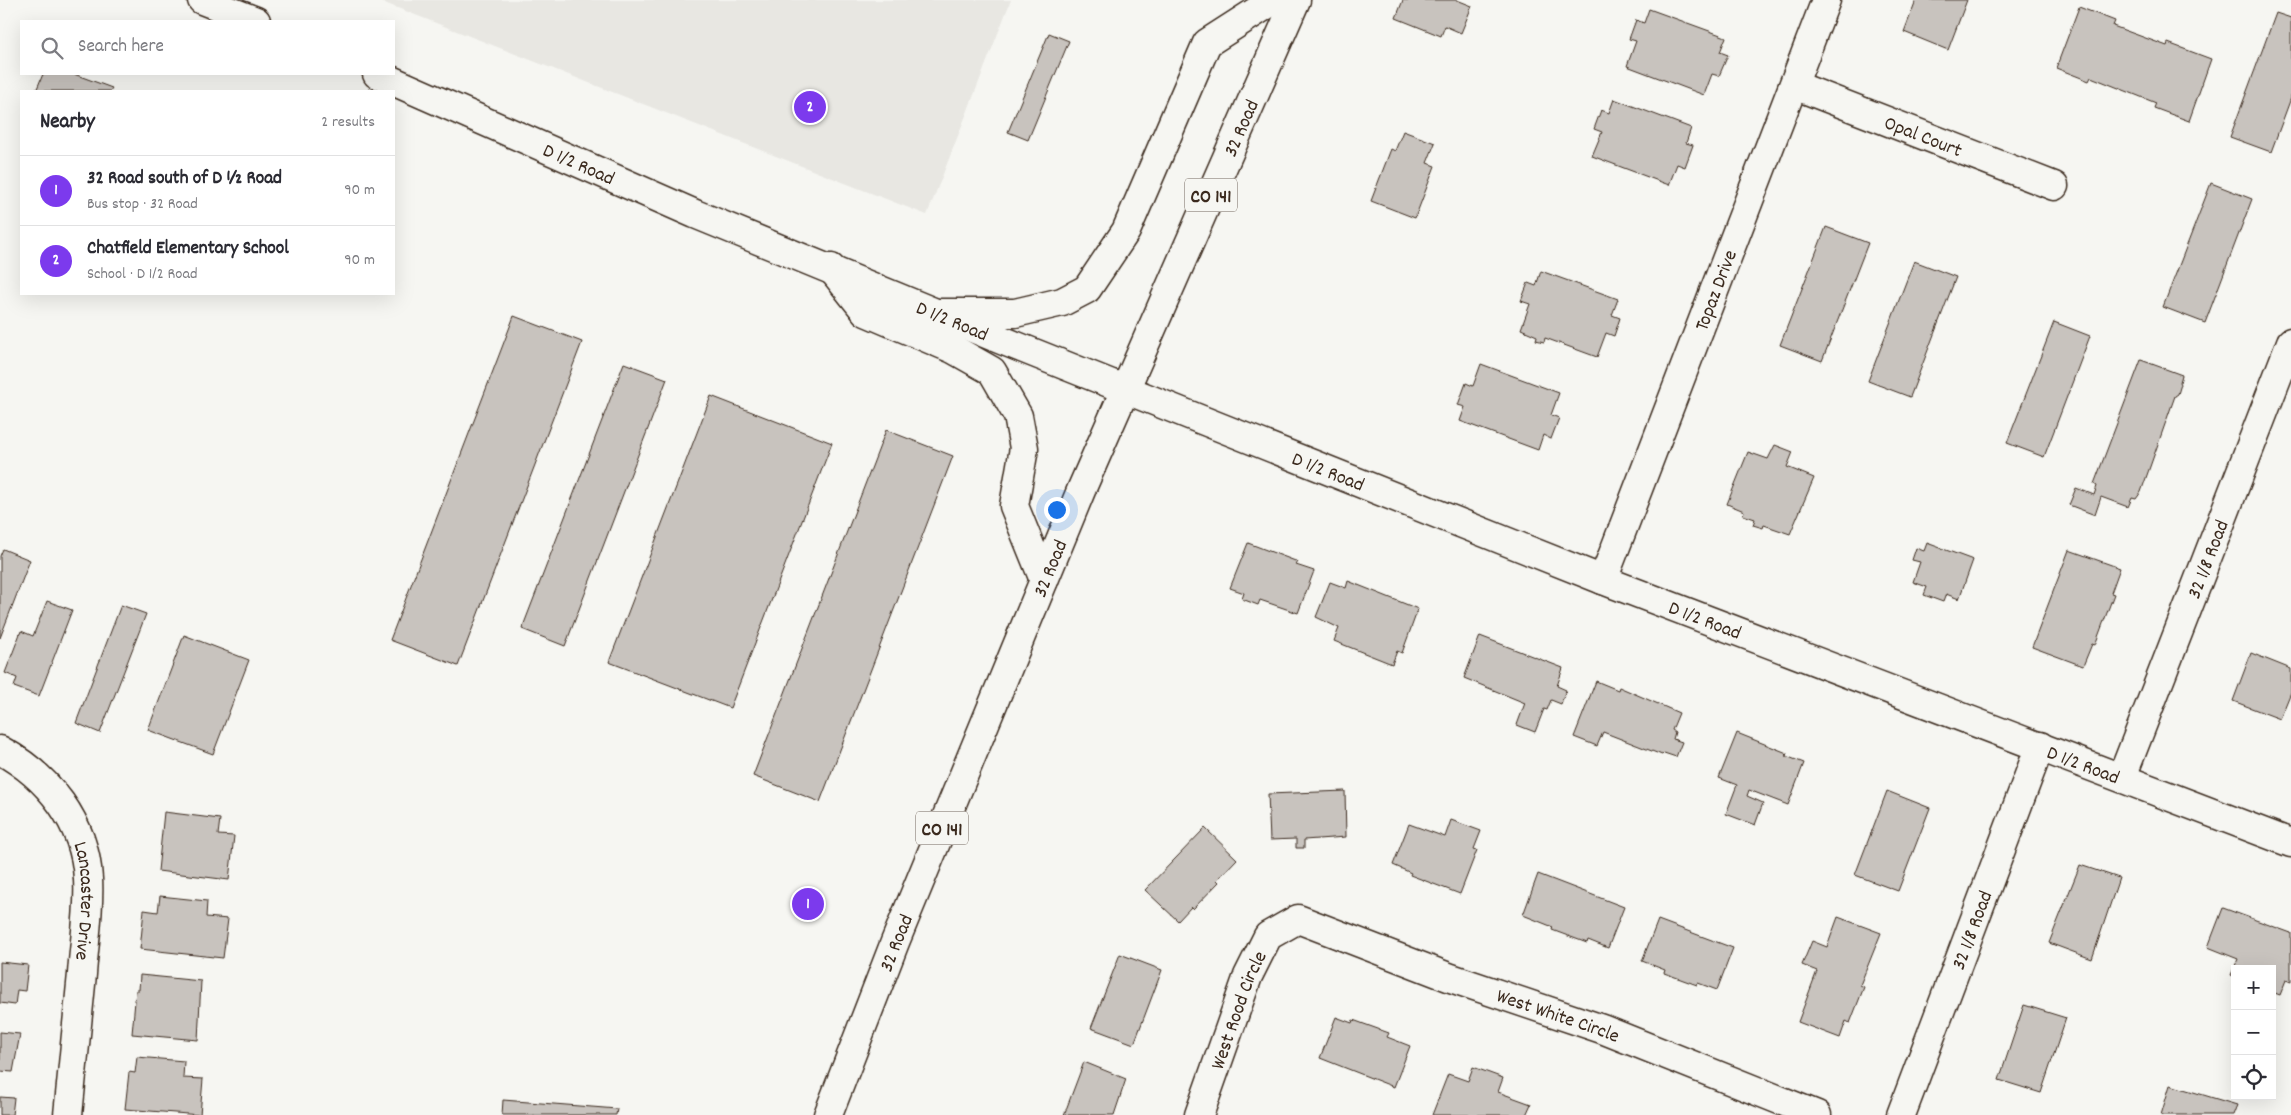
<!DOCTYPE html>
<meta charset="utf-8">
<style>
:root{--surface:#fff;--page:#f2f2f3;--text:#2b2b33;--muted:#7c7c81;--line:#e1e1e2;--accent:#7c3aed}
body{margin:0;font-family:Dekko,sans-serif;background:var(--page);color:var(--text)}
.controls{position:absolute;right:15px;bottom:15px;display:grid;overflow:hidden;border-radius:0px;box-shadow:0 5px 20px #0002}
.controls button{width:45px;height:45px;display:grid;place-items:center;padding:0;border:0;border-bottom:1px solid var(--line);background:var(--surface);color:var(--text);font:25px sans-serif}
.you{position:absolute;left:1056px;top:509px;width:18px;height:18px;margin:-12px;border:4px solid #fff;border-radius:50%;background:#1a73e8;box-shadow:0 0 0 8px #1a73e833}
.badge{display:grid;place-items:center;width:32px;height:32px;border-radius:50%;background:var(--accent);color:#fff;font-size:16px;font-weight:700}
.pin{position:absolute;translate:-50% -50%;border:2px solid #fff;box-shadow:0 1px 5px #0006}
.list{margin:0;padding:0;list-style:none}
h2{display:flex;justify-content:space-between;align-items:center;height:65px;margin:0;padding:0 20px;font-size:21px}
h2 small{font-size:16px;font-weight:400;color:var(--muted)}
.list li{display:grid;grid-template-columns:32px 1fr auto;gap:15px;align-items:center;box-sizing:border-box;height:70px;padding:0 20px;border-top:1px solid var(--line)}
.list b{display:block;font-size:19px;white-space:nowrap}
.list p{margin:0;font-size:16px;white-space:nowrap;color:var(--muted)}
.list em{font-size:16px;font-style:normal;color:var(--muted)}
.icon{flex:none;width:28px;height:28px;fill:none;stroke:currentColor;stroke-width:2;stroke-linecap:round;stroke-linejoin:round}
.map{position:relative;flex:none;width:2291px;height:1115px;overflow:hidden}
.search{position:absolute;background:var(--surface);box-shadow:0 5px 20px #0002;left:20px;top:20px;width:375px;height:55px;display:flex;align-items:center;gap:12px;box-sizing:border-box;padding:0 18px;border-radius:0px;color:var(--muted);font-size:19px}
.panel{position:absolute;background:var(--surface);box-shadow:0 5px 20px #0002;left:20px;top:90px;width:375px;height:205px;border-radius:0px}
.map>svg:first-child{display:block}
.built{fill:#e8e7e2}
.building{fill:#c8c3be;stroke:#3b2a1e}
.lines{fill:none;stroke-linecap:round;stroke-linejoin:round}
.street-casing{stroke:#3b2a1e;stroke-width:31}
.secondary-casing{stroke:#3b2a1e;stroke-width:31}
.primary-casing{stroke:#3b2a1e;stroke-width:31}
.street{stroke:#f6f6f2;stroke-width:28}
.secondary{stroke:#f6f6f2;stroke-width:28}
.primary{stroke:#f6f6f2;stroke-width:28}
.labels{text-anchor:middle;stroke-width:4;stroke-linejoin:round;paint-order:stroke}
.shield{fill:#f6f6f2;stroke:#73675e;stroke-width:1}
.shield-label{font-size:19px;font-weight:bold;fill:#3b2a1e}
.street-label{font-size:20px;fill:#3b2a1e;stroke:#f6f6f2}
</style>
<div class="map">
<svg width="2291" height="1115" viewBox="0 0 2291 1115">
<rect width="100%" height="100%" fill="#f6f6f2"/>
<filter id="ink" filterUnits="userSpaceOnUse"><feTurbulence type="fractalNoise" baseFrequency=".02" numOctaves="2"/><feDisplacementMap in="SourceGraphic" scale="10" xChannelSelector="R" yChannelSelector="G"/><feConvolveMatrix kernelMatrix="1 2 1 2 8 2 1 2 1" color-interpolation-filters="sRGB"/></filter>
<g filter="url(#ink)">
<path class="built" d="M 377,0 L 1011,0 L 927,215 Z"/>
<path class="building" d="M 1403,0 L 1457,0 L 1472,6 L 1461,33 L 1445,26 L 1441,36 L 1396,18 Z
M 1916,0 L 1967,0 L 1948,50 L 1904,32 Z
M 2079,7 L 2115,21 L 2113,26 L 2167,46 L 2168,43 L 2211,59 L 2189,121 L 2154,108 L 2156,103 L 2091,77 L 2089,81 L 2056,68 Z
M 1649,9 L 1726,37 L 1720,52 L 1728,55 L 1719,76 L 1712,74 L 1704,95 L 1627,66 L 1636,41 L 1629,39 L 1636,20 L 1644,23 Z
M 2276,13 L 2291,18 L 2291,98 L 2271,152 L 2230,137 Z
M 1049,33 L 1069,41 L 1028,140 L 1008,132 Z
M 43,74 L 74,74 L 112,88 L 110,91 L 36,91 Z
M 1614,99 L 1691,128 L 1686,143 L 1693,145 L 1685,167 L 1677,164 L 1669,185 L 1592,156 L 1602,132 L 1594,129 L 1601,110 L 1609,113 Z
M 1403,131 L 1435,143 L 1427,163 L 1435,166 L 1415,218 L 1371,201 L 1391,149 L 1395,151 Z
M 2211,183 L 2252,199 L 2205,323 L 2163,307 Z
M 1826,227 L 1868,243 L 1822,361 L 1780,345 Z
M 1914,261 L 1956,277 L 1910,397 L 1868,381 Z
M 1541,271 L 1618,299 L 1612,315 L 1620,318 L 1614,336 L 1606,333 L 1597,357 L 1545,338 L 1544,342 L 1536,340 L 1537,336 L 1521,329 L 1530,304 L 1521,301 L 1528,283 L 1536,286 Z
M 514,316 L 582,342 L 458,666 L 390,640 Z
M 2054,322 L 2090,336 L 2044,457 L 2007,443 Z
M 2141,360 L 2182,375 L 2180,382 L 2181,384 L 2178,394 L 2175,396 L 2141,492 L 2136,499 L 2132,498 L 2128,507 L 2101,497 L 2095,515 L 2069,505 L 2076,488 L 2094,495 L 2097,486 L 2094,484 Z
M 624,363 L 667,379 L 565,646 L 522,629 Z
M 1481,364 L 1559,393 L 1551,415 L 1559,418 L 1551,439 L 1543,435 L 1538,450 L 1460,421 L 1465,407 L 1458,405 L 1466,383 L 1473,386 Z
M 711,396 L 832,443 L 730,708 L 609,662 Z
M 886,430 L 953,456 L 820,802 L 753,776 Z
M 1775,445 L 1793,452 L 1787,467 L 1814,478 L 1790,534 L 1764,525 L 1763,528 L 1753,525 L 1755,519 L 1743,515 L 1744,511 L 1727,504 L 1748,452 L 1768,459 Z
M 1248,543 L 1298,562 L 1296,565 L 1314,571 L 1298,613 L 1260,600 L 1258,605 L 1242,599 L 1244,593 L 1230,588 Z
M 1927,543 L 1973,560 L 1959,599 L 1946,594 L 1943,602 L 1924,595 L 1927,587 L 1913,582 L 1920,562 L 1912,560 L 1916,548 L 1924,551 Z
M 3,549 L 30,560 L 0,638 L 0,556 Z
M 2069,550 L 2120,568 L 2111,593 L 2114,594 L 2095,645 L 2092,644 L 2083,666 L 2032,647 Z
M 1348,581 L 1418,609 L 1402,653 L 1397,651 L 1392,664 L 1334,641 L 1339,628 L 1316,617 L 1330,582 L 1346,588 Z
M 47,601 L 72,610 L 39,696 L 14,687 L 17,678 L 5,673 L 21,631 L 33,636 Z
M 121,605 L 146,614 L 100,733 L 76,723 Z
M 184,635 L 249,660 L 213,754 L 148,730 Z
M 1480,636 L 1563,668 L 1557,686 L 1566,690 L 1561,704 L 1551,700 L 1547,710 L 1544,709 L 1535,732 L 1517,725 L 1525,703 L 1464,678 Z
M 2251,653 L 2291,669 L 2291,692 L 2280,719 L 2233,701 Z
M 1596,681 L 1618,690 L 1619,687 L 1679,713 L 1672,730 L 1675,732 L 1673,739 L 1682,742 L 1676,757 L 1664,753 L 1662,755 L 1603,732 L 1597,746 L 1574,737 Z
M 1737,733 L 1787,753 L 1786,756 L 1804,763 L 1788,805 L 1749,790 L 1747,796 L 1763,803 L 1755,825 L 1726,814 L 1737,785 L 1719,778 Z
M 1345,791 L 1346,837 L 1304,840 L 1304,848 L 1296,848 L 1296,839 L 1270,840 L 1268,794 Z
M 1887,791 L 1930,808 L 1898,891 L 1855,875 Z
M 164,812 L 220,819 L 218,835 L 234,836 L 229,880 L 158,871 Z
M 1451,820 L 1481,831 L 1474,849 L 1477,850 L 1460,894 L 1410,875 L 1411,873 L 1393,865 L 1409,824 L 1445,837 Z
M 1205,828 L 1237,859 L 1217,880 L 1219,882 L 1193,909 L 1191,907 L 1178,921 L 1145,890 Z
M 2080,865 L 2119,878 L 2092,959 L 2049,943 Z
M 1538,874 L 1624,907 L 1608,948 L 1588,940 L 1587,943 L 1552,930 L 1553,927 L 1523,915 Z
M 160,896 L 207,901 L 206,917 L 228,919 L 223,958 L 140,949 L 144,910 L 158,912 Z
M 2223,908 L 2291,933 L 2291,982 L 2286,980 L 2280,995 L 2272,992 L 2272,969 L 2235,969 L 2235,977 L 2231,975 L 2238,959 L 2208,947 Z
M 1838,917 L 1881,933 L 1860,985 L 1864,987 L 1850,1023 L 1846,1021 L 1840,1038 L 1798,1022 L 1817,971 L 1802,965 L 1812,941 L 1827,947 Z
M 1658,920 L 1733,948 L 1717,990 L 1698,983 L 1697,985 L 1664,973 L 1665,970 L 1642,961 Z
M 1120,954 L 1162,970 L 1134,1044 L 1091,1028 Z
M 0,962 L 28,965 L 25,991 L 17,990 L 15,1005 L 0,1003 Z
M 140,975 L 201,981 L 198,1040 L 132,1034 L 136,990 L 139,990 Z
M 2024,1005 L 2066,1018 L 2041,1093 L 1999,1080 Z
M 1336,1017 L 1352,1023 L 1353,1020 L 1389,1033 L 1387,1037 L 1410,1046 L 1394,1087 L 1320,1058 Z
M 0,1032 L 20,1034 L 13,1072 L 0,1071 Z
M 137,1057 L 184,1061 L 183,1078 L 203,1079 L 200,1115 L 125,1109 L 129,1072 L 135,1073 Z
M 1084,1062 L 1126,1079 L 1114,1115 L 1064,1115 Z
M 1473,1067 L 1503,1078 L 1498,1092 L 1531,1104 L 1526,1115 L 1432,1115 L 1448,1074 L 1468,1081 Z
M 2170,1085 L 2237,1105 L 2233,1115 L 2161,1115 Z
M 0,1097 L 14,1098 L 12,1115 L 0,1115 Z
M 503,1100 L 617,1109 L 616,1115 L 502,1115 Z"/>
<g class="lines">
<g class="street-casing">
<g id="street">
<path id="s1" d="M 1794,85 L 2054,186"/>
<path id="s2" d="M 1603,580 L 1826,0"/>
<path id="s3" d="M 0,750 C 48,776 85,822 88,879 C 90,911 84,943 82,974 C 77,1021 73,1068 68,1115"/>
<path id="s4" d="M 2122,777 L 2291,342"/>
<path id="s5" d="M 1199,1115 L 1248,976 L 1268,936 L 1298,919 L 1451,978 L 1602,1029 L 1817,1115"/>
<path id="s6" d="M 1901,1115 L 2040,746"/>
</g>
</g>
<g class="secondary-casing">
<g id="secondary">
<path d="M 202,0 L 256,21"/>
<path id="s7" d="M 377,74 L 695,214 L 1004,341 L 1603,580 L 2291,843"/>
</g>
</g>
<g class="primary-casing">
<g id="primary">
<path d="M 831,268 L 866,312 L 953,349 L 992,371 L 1018,416 L 1024,448 L 1014,506 L 1044,580"/>
<path d="M 938,313 L 1015,313 L 1062,302 L 1087,289 L 1126,231 L 1207,43 L 1274,0"/>
<path id="s8" d="M 828,1115 L 895,942 L 1082,488 L 1296,0"/>
</g>
</g>
<use href="#street" class="street"/>
<use href="#secondary" class="secondary"/>
<use href="#primary" class="primary"/>
</g>
</g>
<g class="labels">
<g class="shield">
<rect x="1185" y="178.5" width="52" height="33" rx="4"/>
<rect x="916" y="811.5" width="52" height="33" rx="4"/>
</g>
<g class="shield-label">
<text x="1211" y="202">CO 141</text>
<text x="942" y="835">CO 141</text>
</g>
<g class="street-label">
<text dy="7" stroke="none"><textPath href="#s8" startOffset="1070">32 Road</textPath></text>
<text dy="7" stroke="none"><textPath href="#s1" startOffset="139">Opal Court</textPath></text>
<text dy="7" stroke="none"><textPath href="#s7" startOffset="221">D 1/2 Road</textPath></text>
<text dy="7" stroke="none"><textPath href="#s2" startOffset="311">Topaz Drive</textPath></text>
<text dy="7" stroke="none"><textPath href="#s7" startOffset="626">D 1/2 Road</textPath></text>
<text dy="7" stroke="none"><textPath href="#s7" startOffset="1031">D 1/2 Road</textPath></text>
<text dy="7" stroke="none"><textPath href="#s4" startOffset="234">32 1/8 Road</textPath></text>
<text dy="7" stroke="none"><textPath href="#s8" startOffset="590">32 Road</textPath></text>
<text dy="7" stroke="none"><textPath href="#s7" startOffset="1436">D 1/2 Road</textPath></text>
<text dy="7" stroke="none"><textPath href="#s7" startOffset="1841">D 1/2 Road</textPath></text>
<text dy="7" stroke="none"><textPath href="#s3" startOffset="185">Lancaster Drive</textPath></text>
<text dy="7" stroke="none"><textPath href="#s6" startOffset="198">32 1/8 Road</textPath></text>
<text dy="7" stroke="none"><textPath href="#s8" startOffset="185">32 Road</textPath></text>
<text dy="7" stroke="none"><textPath href="#s5" startOffset="112">West Rood Circle</textPath></text>
<text dy="7" stroke="none"><textPath href="#s5" startOffset="504">West White Circle</textPath></text>
</g>
</g>
</svg>
<div class="controls">
<button>+</button>
<button>−</button>
<button><svg class="icon" aria-label="locate" viewBox="0 0 24 24"><circle cx="12" cy="12" r="6"/><path d="M12 2v4M12 18v4M2 12h4M18 12h4"/></svg></button>
</div>
<div class="you"></div>
<div class="pin badge" style="left:808px;top:904px">1</div>
<div class="pin badge" style="left:810px;top:107px">2</div>
<div class="search"><svg class="icon" aria-label="search" viewBox="0 0 24 24"><circle cx="10" cy="10" r="6"/><path d="M15 15l6 6"/></svg>Search here</div>
<section class="panel">
<h2>Nearby<small>2 results</small></h2>
<ul class="list">
<li><span class="badge">1</span><div><b>32 Road south of D ½ Road</b><p>Bus stop · 32 Road</p></div><em>90 m</em></li>
<li><span class="badge">2</span><div><b>Chatfield Elementary School</b><p>School · D 1/2 Road</p></div><em>90 m</em></li>
</ul>
</section>
</div>
